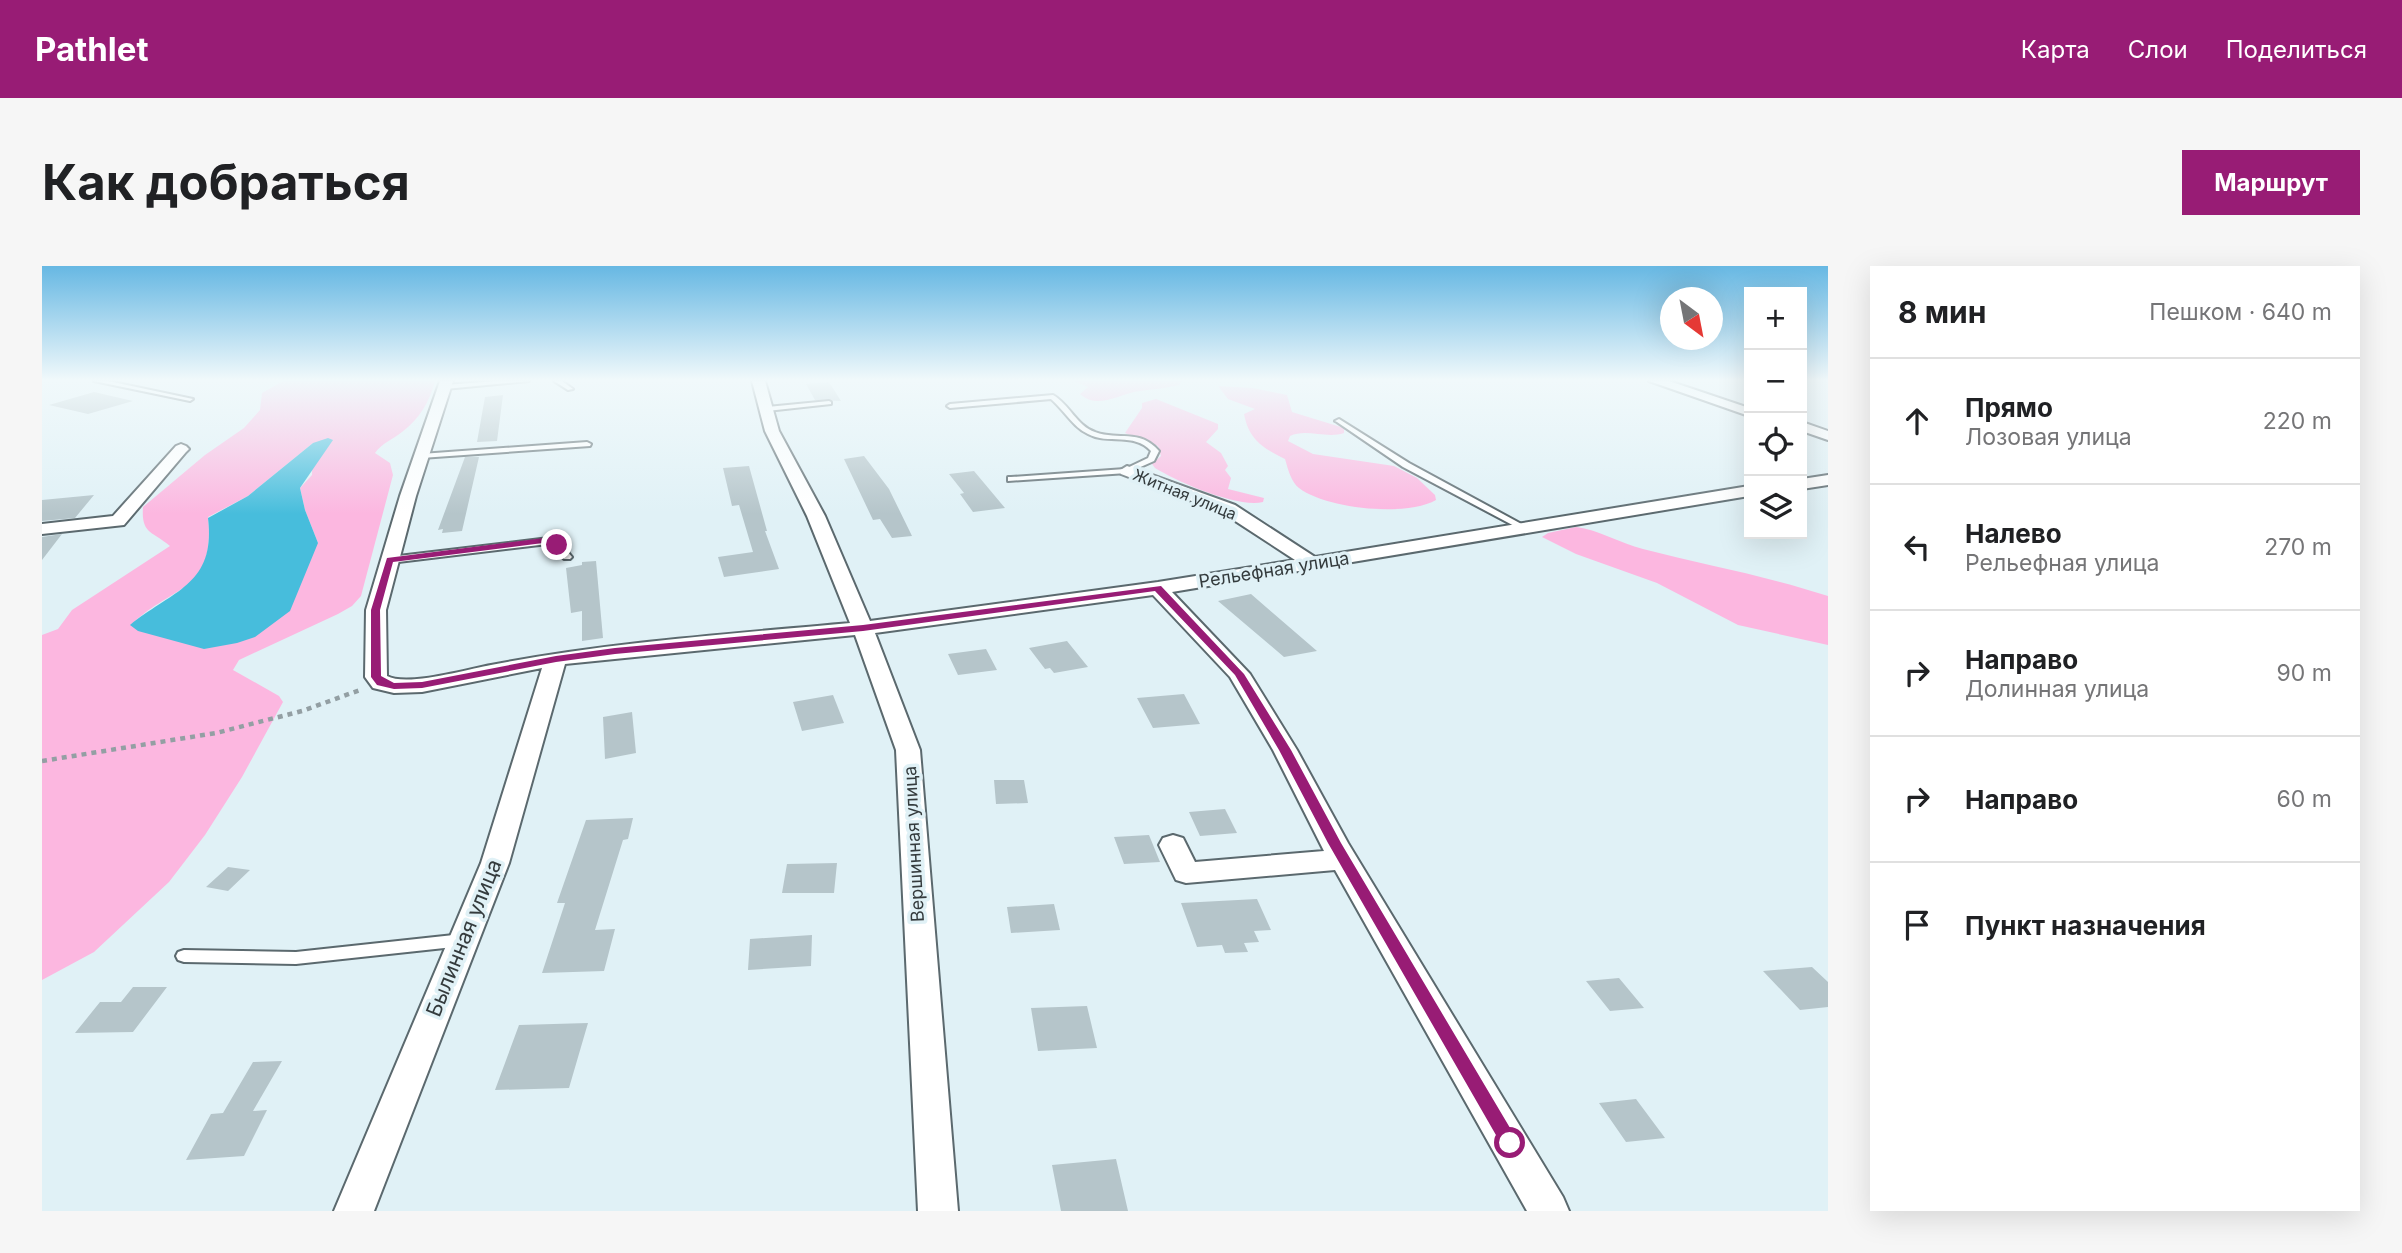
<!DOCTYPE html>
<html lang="ru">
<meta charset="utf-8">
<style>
:root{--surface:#fff;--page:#f6f6f6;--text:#202124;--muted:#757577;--line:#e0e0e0;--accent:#981c75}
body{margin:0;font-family:Inter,sans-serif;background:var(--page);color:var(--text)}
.controls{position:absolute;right:21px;top:21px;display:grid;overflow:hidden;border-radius:0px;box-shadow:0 7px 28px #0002}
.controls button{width:63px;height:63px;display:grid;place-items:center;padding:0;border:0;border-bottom:2px solid var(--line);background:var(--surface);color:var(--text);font:35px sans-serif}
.compass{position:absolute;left:1618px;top:21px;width:63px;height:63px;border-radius:50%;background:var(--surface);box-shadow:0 7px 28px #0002;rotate:148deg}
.stop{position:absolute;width:21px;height:21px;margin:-16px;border:5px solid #981c75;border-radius:50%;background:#fff}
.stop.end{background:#981c75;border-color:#fff;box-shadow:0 2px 7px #0008}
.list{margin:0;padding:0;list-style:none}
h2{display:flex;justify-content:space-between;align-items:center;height:91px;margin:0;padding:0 28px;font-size:30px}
h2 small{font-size:23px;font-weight:400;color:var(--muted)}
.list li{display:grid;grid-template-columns:46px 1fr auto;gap:21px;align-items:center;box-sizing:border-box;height:126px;padding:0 28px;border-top:2px solid var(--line)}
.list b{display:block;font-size:26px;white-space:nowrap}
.list p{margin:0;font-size:23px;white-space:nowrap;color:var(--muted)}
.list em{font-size:23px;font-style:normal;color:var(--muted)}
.icon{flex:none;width:38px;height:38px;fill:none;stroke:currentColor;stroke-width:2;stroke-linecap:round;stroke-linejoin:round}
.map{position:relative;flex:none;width:1786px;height:945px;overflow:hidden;border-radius:0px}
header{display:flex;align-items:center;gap:42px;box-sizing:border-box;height:98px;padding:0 35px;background:var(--accent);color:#fff}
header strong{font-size:33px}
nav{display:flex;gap:38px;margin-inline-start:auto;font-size:24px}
.intro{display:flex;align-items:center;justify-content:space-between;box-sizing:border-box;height:168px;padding:0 42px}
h1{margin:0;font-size:49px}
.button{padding:18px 32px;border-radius:0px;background:var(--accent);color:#fff;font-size:24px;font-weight:700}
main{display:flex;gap:42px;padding:0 42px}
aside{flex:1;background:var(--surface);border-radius:0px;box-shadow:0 7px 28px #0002}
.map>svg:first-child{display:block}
.green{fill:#fcb7e0;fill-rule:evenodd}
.water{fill:#47bddc}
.building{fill:#b5c5ca}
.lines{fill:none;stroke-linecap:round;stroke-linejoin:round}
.lane-casing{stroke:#5b696e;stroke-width:4}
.street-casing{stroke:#5b696e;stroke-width:4}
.path{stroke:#939fa3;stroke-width:4.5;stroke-dasharray:5 5;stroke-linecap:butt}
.lane{fill:#fff;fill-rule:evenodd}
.street{fill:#fff;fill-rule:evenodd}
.route{fill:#981c75}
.labels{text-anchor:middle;stroke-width:7;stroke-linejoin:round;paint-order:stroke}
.far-street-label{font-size:16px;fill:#343b3d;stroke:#e0f1f6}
.street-label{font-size:18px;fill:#343b3d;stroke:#e0f1f6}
.near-street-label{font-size:21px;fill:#343b3d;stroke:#e0f1f6}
</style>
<header>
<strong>Pathlet</strong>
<nav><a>Карта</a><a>Слои</a><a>Поделиться</a></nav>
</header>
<div class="intro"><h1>Как добраться</h1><a class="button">Маршрут</a></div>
<main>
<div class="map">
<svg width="1786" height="945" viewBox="0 0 1786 945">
<rect width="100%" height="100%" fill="#e0f1f6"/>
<path class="green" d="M 241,115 L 393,115 C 387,137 378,152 360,166 C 350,174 340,177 333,187 L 348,197 L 351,209 L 319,330 L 310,340 L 296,348 L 197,394 L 191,404 L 237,430 L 241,436 L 200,511 L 163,569 L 127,616 L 52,686 L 0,714 L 0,369 L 16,363 L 30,344 L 128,280 C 110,265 99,268 101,241 L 163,189 L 202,162 L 218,144 L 220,127 ZM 271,177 L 270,209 L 258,222 L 263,244 L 276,277 L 89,359 C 129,319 174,327 166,251 L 206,230 Z
M 1032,115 L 1140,115 L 1137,119 C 1122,123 1107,123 1092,126 C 1074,130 1055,143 1038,128 L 1046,121 Z
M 1176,120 L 1211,122 L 1245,129 L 1250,146 L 1302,162 L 1302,167 C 1284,173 1264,162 1248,170 L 1246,175 L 1271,188 L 1352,200 L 1375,212 L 1393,229 L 1394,234 C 1365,251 1284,243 1257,222 C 1249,216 1246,203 1243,193 C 1221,182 1207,174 1202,148 L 1213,143 L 1186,133 Z
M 1114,133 L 1176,158 L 1176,163 L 1164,176 L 1179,187 L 1186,200 L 1183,204 L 1189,212 L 1186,223 L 1222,232 L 1221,236 C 1195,242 1136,216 1113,202 L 1110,198 L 1119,190 L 1116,180 L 1083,167 L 1100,142 L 1100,137 Z
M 1534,261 C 1557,264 1578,277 1601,283 C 1663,299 1725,310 1786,330 L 1786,379 L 1696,359 L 1615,317 L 1534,288 L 1500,271 L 1506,267 Z"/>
<path class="water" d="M 286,172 L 291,174 L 258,222 L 263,244 L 276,277 L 248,345 L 213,371 L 195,377 L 162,383 L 96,365 L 88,359 C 131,324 174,319 166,252 L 206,230 L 271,177 Z"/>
<path class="building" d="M 787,116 L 799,135 L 773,134 L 764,118 Z
M 52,126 L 91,135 L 46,148 L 7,139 Z
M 461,129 L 455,175 L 435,176 L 443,131 Z
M 822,190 L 847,223 L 870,270 L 850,272 L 838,253 L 831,254 L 802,193 Z
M 423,191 L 437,191 L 420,265 L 400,267 L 401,263 L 396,264 Z
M 707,200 L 725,265 L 723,265 L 737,303 L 682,311 L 676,291 L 711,286 L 697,239 L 690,240 L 681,202 Z
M 932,205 L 963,242 L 931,246 L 918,228 L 922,227 L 907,208 Z
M 52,229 L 33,252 L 0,255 L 0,234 Z
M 20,268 L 0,294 L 0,271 Z
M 554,295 L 561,372 L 540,375 L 540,345 L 529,347 L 524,302 L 540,299 L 540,296 Z
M 1209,328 L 1275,385 L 1242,391 L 1176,335 Z
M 1025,375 L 1046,401 L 1012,407 L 1008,402 L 1003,403 L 987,382 Z
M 944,383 L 955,404 L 916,409 L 906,388 Z
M 1142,428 L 1158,458 L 1111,462 L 1095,432 Z
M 791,429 L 802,457 L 760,465 L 751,436 Z
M 590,446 L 594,487 L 563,493 L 561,451 Z
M 952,514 L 982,514 L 986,537 L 954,538 Z
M 1183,543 L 1195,567 L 1158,570 L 1147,546 Z
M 591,552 L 586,573 L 581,574 L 553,664 L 573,663 L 562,705 L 500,707 L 523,637 L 515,637 L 544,554 Z
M 1107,569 L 1118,596 L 1082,598 L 1072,571 Z
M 795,597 L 792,627 L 740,627 L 745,598 Z
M 186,601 L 208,604 L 186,625 L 164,621 Z
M 1215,633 L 1229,664 L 1212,665 L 1217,676 L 1202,677 L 1206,686 L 1183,687 L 1180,679 L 1155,681 L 1139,637 Z
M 1012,638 L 1018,664 L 969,667 L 965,641 Z
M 770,669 L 769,700 L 706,704 L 708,673 Z
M 1770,701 L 1786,716 L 1786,741 L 1758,744 L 1721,705 Z
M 1577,712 L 1602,742 L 1568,745 L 1544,715 Z
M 91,721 L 125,721 L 91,766 L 33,767 L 58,736 L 79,736 Z
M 1045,740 L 1055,782 L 996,785 L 989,742 Z
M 546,757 L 527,822 L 453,824 L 477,759 Z
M 240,795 L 211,845 L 225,844 L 202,890 L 144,894 L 169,848 L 181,847 L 211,796 Z
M 1594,833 L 1623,872 L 1584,876 L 1557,837 Z
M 1074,893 L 1086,945 L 1019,945 L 1010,899 Z"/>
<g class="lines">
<g class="lane-casing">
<path id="lane" d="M 52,115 L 66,115 L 151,133 L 148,135 Z
M 454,115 L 487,115 L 403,123 L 400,121 L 403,119 Z
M 512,115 L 520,115 L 531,123 L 526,124 Z
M 1011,129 C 1027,138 1035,160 1053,166 C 1077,175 1097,162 1117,185 L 1112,195 L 1085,207 L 966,215 L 966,211 L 969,211 L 1083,203 L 1106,192 L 1109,185 C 1092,166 1066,179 1046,168 C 1031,161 1022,144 1009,133 L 908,142 L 905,140 L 908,138 Z
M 787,135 L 789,136 L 789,138 L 725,145 L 722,143 L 725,141 Z
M 1297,153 L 1367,197 L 1485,261 L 1478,263 L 1361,201 L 1295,156 L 1293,155 Z
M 545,176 L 549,178 L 548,180 L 379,192 L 375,190 L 379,188 Z
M 507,272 L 518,277 L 530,291 L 528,293 L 522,293 L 512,281 L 506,278 L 348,297 L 343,294 L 348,291 Z
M 421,668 L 426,670 L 429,674 L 426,678 L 421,680 L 254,698 L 142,696 L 136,694 L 134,690 L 136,686 L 142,684 L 254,686 Z"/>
</g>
<g class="street-casing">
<path id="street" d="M 398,115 L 411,115 L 374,230 L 344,344 L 345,410 C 365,421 426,403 449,399 C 568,376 688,368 808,357 L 765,250 L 723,165 L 710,115 L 723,115 L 737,165 L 783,250 L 828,355 L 1116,316 L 1253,294 L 1181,247 L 1079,208 L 1077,205 L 1085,200 L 1193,239 L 1273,291 L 1707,220 L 1707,230 L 1130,326 L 1208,408 L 1255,484 L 1306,577 L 1521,931 L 1527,945 L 1485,945 L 1293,604 L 1144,617 L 1134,614 L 1117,579 L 1121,572 L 1131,569 L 1141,572 L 1153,596 L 1282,585 L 1231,484 L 1188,411 L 1111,329 L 833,367 L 878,484 L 916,945 L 876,945 L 854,484 L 813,369 L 523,398 L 467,597 L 332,945 L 292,945 L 439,597 L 500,402 L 380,426 L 352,427 L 331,422 L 323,411 L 324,344 L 358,230 Z
M 1607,115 L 1627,115 L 1707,142 L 1707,150 Z
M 1760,156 L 1786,165 L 1786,174 L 1760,165 Z
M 139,178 L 144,180 L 147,183 L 144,186 L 82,259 L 0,268 L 0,258 L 71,250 L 134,180 Z
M 1786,209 L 1786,219 L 1760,223 L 1760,213 Z"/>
</g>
<path class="path" d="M 0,495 L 174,467 L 260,445 L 318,424"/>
<use href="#lane" class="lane"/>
<use href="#street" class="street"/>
</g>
<linearGradient id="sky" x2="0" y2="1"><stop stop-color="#67b8e3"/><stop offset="0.46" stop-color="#f1f9fb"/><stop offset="1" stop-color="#f1f9fb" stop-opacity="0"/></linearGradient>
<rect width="1786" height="248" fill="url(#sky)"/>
<path class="route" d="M 502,272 L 520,279 L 515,281 L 501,277 L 351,296 L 338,344 L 339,410 L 352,417 L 380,416 L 514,390 L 573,382 L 821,359 L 1119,320 L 1202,408 L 1249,484 L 1299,577 L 1474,872 L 1477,877 L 1474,883 L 1468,886 L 1462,883 L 1286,577 L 1237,484 L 1193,409 L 1113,325 L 821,365 L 573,388 L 514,396 L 380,422 L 352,423 L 335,419 L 329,411 L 329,344 L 345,292 Z"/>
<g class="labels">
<g class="far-street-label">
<text transform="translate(1143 228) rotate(22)" y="6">Житная улица</text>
</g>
<g class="street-label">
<text transform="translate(1232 304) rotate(-9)" y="6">Рельефная улица</text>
<text transform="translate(872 578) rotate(-93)" y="6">Вершинная улица</text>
</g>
<g class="near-street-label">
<text transform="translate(422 672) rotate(-68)" y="7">Былинная улица</text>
</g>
</g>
</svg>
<div class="controls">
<button>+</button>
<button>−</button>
<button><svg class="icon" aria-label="locate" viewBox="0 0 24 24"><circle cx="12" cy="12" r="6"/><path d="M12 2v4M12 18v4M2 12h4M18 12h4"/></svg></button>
<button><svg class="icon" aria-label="layers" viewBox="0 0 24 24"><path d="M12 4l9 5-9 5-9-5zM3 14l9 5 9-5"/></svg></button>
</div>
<svg class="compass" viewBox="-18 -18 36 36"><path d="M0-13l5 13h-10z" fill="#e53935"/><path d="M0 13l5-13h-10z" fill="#757577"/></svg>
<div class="stop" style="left:1468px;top:877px"></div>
<div class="stop end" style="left:515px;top:279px"></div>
</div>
<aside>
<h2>8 мин<small>Пешком · 640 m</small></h2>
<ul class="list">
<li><svg class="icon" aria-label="ahead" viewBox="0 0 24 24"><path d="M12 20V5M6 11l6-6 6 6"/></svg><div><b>Прямо</b><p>Лозовая улица</p></div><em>220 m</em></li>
<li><svg class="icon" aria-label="left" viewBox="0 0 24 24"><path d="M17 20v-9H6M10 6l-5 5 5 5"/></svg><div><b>Налево</b><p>Рельефная улица</p></div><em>270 m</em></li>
<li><svg class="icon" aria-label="right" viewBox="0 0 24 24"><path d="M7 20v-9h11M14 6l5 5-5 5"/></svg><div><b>Направо</b><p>Долинная улица</p></div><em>90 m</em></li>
<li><svg class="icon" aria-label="right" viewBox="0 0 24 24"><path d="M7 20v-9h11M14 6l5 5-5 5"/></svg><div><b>Направо</b></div><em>60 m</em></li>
<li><svg class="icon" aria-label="arrive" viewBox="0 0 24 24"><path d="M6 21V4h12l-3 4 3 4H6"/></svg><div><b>Пункт назначения</b></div></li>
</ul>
</aside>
</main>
